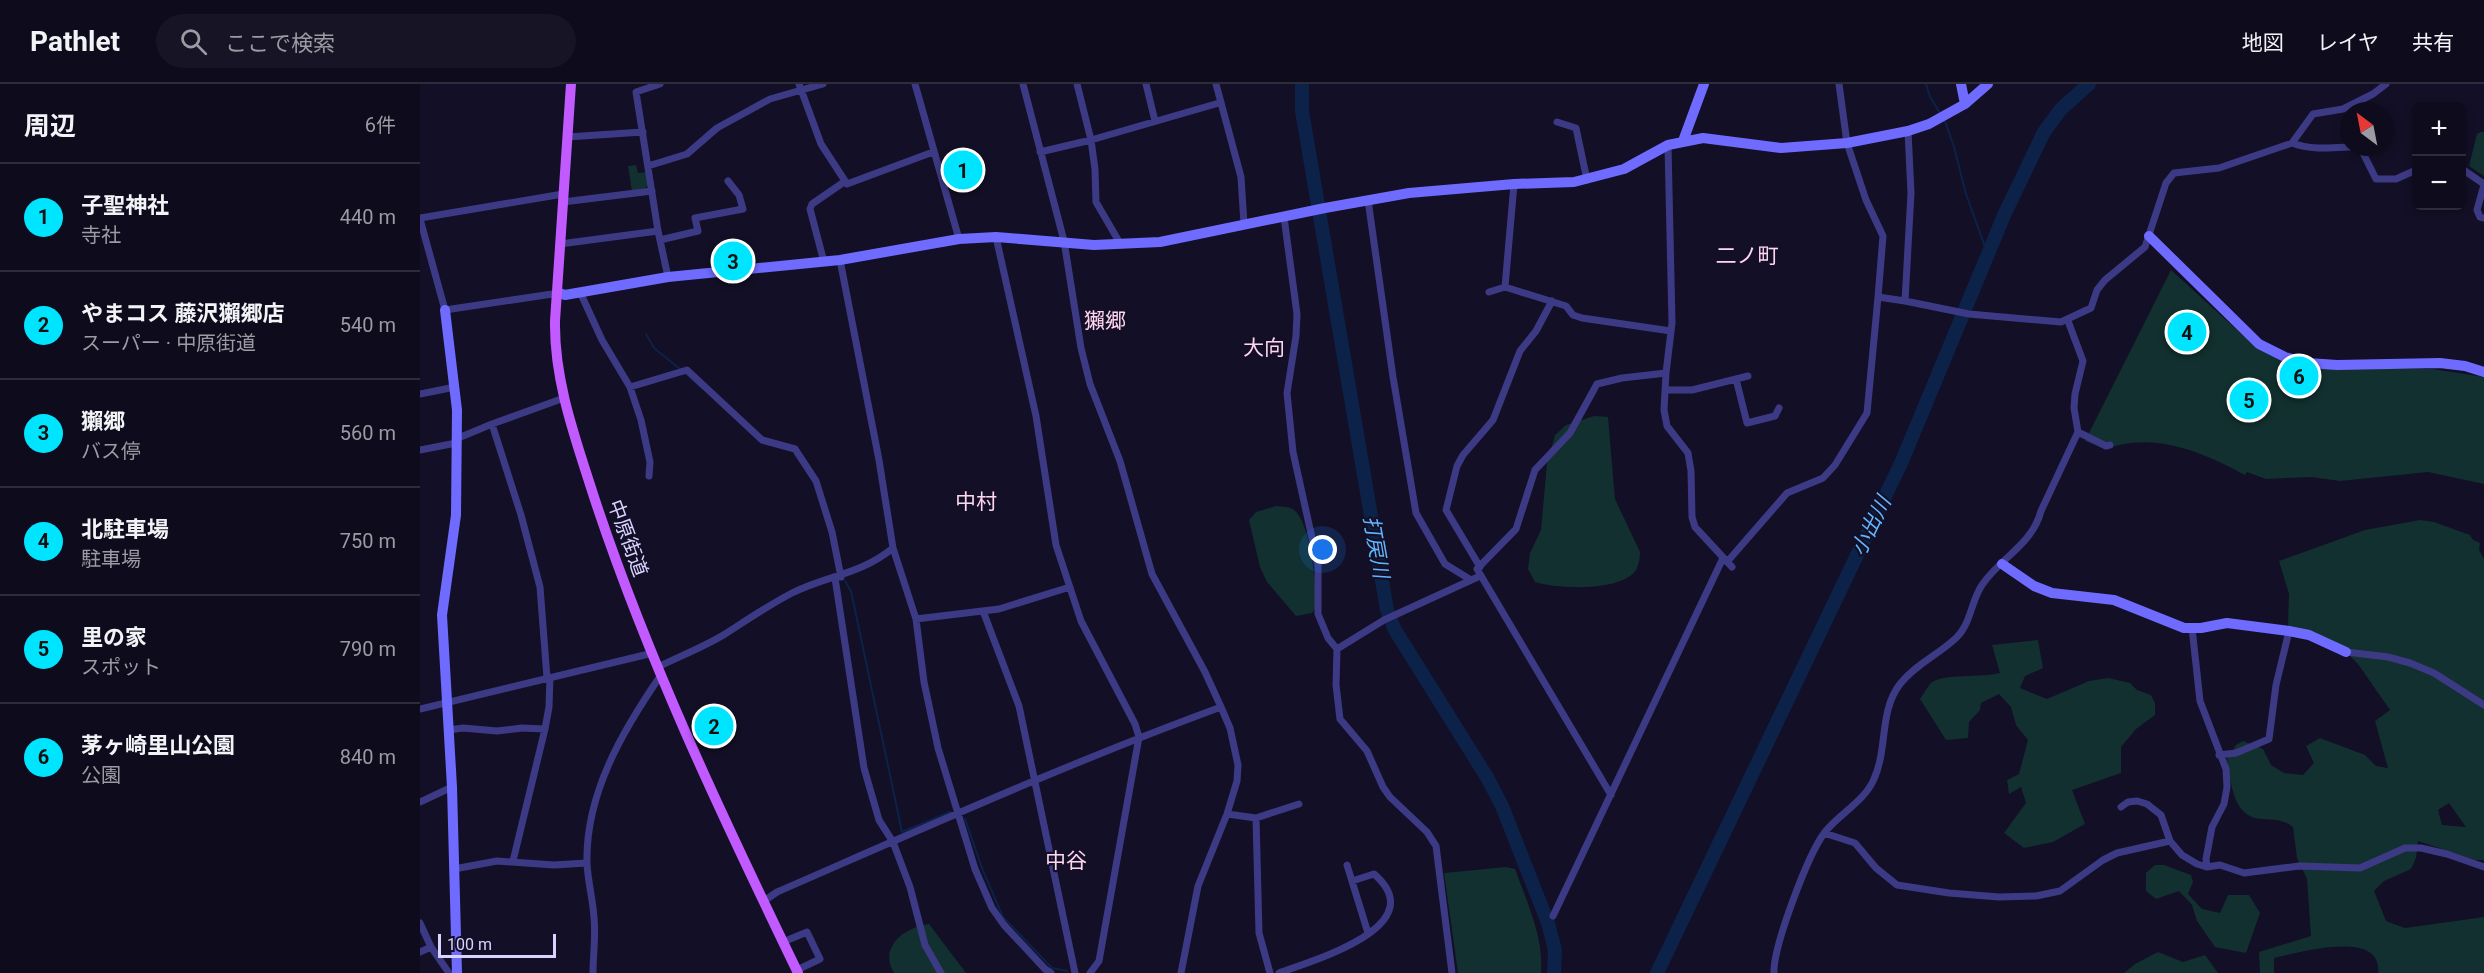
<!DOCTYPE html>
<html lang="ja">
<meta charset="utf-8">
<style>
:root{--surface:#0e0b1c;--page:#171425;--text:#f1f3f6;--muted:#9b9ba3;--line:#2e2b3b;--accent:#00e5ff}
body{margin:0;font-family:Roboto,"Noto Sans JP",sans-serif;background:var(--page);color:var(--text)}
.controls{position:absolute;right:18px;top:18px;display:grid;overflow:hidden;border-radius:9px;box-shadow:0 3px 9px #0003}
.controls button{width:54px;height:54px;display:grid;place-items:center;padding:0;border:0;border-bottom:2px solid var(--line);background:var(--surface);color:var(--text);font:30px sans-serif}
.compass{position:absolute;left:1920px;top:18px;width:54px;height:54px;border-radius:50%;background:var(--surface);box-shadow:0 3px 9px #0003;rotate:328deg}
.scale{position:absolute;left:18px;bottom:15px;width:118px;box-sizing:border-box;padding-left:6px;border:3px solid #d9d4ff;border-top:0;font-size:16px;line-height:21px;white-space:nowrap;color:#d9d4ff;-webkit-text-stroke:4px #130f26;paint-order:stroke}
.you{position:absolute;left:903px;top:466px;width:21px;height:21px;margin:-15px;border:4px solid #fff;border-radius:50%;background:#1a73e8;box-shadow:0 0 0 9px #1a73e833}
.badge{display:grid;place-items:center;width:39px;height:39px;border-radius:50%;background:var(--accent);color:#111;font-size:20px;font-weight:700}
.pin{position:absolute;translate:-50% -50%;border:3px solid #fff;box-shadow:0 2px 6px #0006}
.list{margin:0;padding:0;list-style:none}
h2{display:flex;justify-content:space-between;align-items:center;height:78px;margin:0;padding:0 24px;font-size:26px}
h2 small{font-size:20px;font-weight:400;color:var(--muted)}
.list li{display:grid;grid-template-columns:39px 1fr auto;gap:18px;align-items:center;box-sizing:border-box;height:108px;padding:0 24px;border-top:2px solid var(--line)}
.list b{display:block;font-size:22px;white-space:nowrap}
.list p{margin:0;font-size:20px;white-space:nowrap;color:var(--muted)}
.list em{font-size:20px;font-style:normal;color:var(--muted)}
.icon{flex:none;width:33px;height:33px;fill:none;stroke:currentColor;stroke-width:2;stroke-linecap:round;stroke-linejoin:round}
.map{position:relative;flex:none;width:2064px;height:889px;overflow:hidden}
header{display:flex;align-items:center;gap:36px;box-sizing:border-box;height:84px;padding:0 30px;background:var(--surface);border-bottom:2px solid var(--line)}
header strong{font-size:28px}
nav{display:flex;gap:33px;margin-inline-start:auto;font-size:21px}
.search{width:420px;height:54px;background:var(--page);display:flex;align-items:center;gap:15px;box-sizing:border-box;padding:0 21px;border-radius:33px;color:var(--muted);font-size:22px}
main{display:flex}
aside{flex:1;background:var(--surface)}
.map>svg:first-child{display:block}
.green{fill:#12302f;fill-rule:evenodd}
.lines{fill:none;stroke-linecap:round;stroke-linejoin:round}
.stream{stroke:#0c2248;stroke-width:2}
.river{stroke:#0c2248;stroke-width:14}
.street{stroke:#3d3a85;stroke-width:7}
.secondary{stroke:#6f6bff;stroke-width:10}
.primary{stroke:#c25bff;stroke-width:10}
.labels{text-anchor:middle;stroke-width:4.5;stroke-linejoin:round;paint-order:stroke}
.street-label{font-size:20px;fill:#d9d4ff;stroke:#130f26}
.neighbourhood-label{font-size:21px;fill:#ffd6f0;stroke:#130f26}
.water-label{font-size:21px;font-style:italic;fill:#62b6ff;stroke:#130f26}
</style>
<header>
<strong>Pathlet</strong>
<div class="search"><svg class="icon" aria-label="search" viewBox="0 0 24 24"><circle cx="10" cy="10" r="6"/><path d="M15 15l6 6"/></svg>ここで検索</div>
<nav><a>地図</a><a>レイヤ</a><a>共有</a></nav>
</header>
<main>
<aside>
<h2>周辺<small>6件</small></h2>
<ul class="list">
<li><span class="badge">1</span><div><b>子聖神社</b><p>寺社</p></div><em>440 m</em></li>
<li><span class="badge">2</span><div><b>やまコス 藤沢獺郷店</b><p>スーパー · 中原街道</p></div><em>540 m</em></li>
<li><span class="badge">3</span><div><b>獺郷</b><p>バス停</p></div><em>560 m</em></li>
<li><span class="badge">4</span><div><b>北駐車場</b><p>駐車場</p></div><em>750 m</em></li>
<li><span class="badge">5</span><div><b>里の家</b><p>スポット</p></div><em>790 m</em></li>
<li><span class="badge">6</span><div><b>茅ヶ崎里山公園</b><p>公園</p></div><em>840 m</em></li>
</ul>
</aside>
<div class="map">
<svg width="2064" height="889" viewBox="0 0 2064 889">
<rect width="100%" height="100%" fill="#130f26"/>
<path class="green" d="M 2061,48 L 2064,48 L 2064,92 L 2049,82 L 2057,50 Z
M 216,81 L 218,89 L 227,88 L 229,101 L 225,104 L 212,107 L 208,82 Z
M 1751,186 L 1837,264 L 1871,280 L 1893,285 L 2012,285 L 2064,293 L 2064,400 L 2008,388 L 1920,397 L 1891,393 L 1846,395 L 1827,388 L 1825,391 C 1783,368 1733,347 1686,365 L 1665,357 Z
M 1174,332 L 1188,333 L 1195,415 L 1220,468 C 1220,473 1219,481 1216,486 C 1201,508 1138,505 1115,498 L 1108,485 L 1110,469 L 1121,446 L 1127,380 L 1135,351 L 1146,341 Z
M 856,422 C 862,423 869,422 874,426 C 891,439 895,500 897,522 L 892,529 L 876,532 L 847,498 L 840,483 L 829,436 L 836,428 Z
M 2000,436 L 2014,438 L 2050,451 L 2053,456 L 2060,459 L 2059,466 L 2064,475 L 2064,776 L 2055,776 L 1998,757 L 1996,774 L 1991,785 L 1964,797 L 1954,807 L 1966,837 L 1985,844 L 2064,833 L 2064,889 L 1958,889 C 1963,844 1878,869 1854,874 L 1854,889 L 1840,889 L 1839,868 L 1891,852 L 1887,795 L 1877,774 L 1873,743 C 1863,735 1854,736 1842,735 C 1812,734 1811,697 1807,675 L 1816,661 L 1823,657 L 1843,665 L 1851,681 L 1864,689 L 1883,691 L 1894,679 L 1886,662 L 1900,654 L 1945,671 L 1956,682 L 1968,684 L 1955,637 L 1970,626 L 1938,580 L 1919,561 L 1868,542 L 1869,510 L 1859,477 L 1945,446 ZM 2029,719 L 2046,743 L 2022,741 L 2018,726 Z
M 1618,556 L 1623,584 L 1605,592 L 1600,604 L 1627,615 L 1669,597 L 1688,594 L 1710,599 L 1717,606 L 1731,611 L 1735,619 L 1735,631 L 1716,645 L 1701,663 L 1701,689 L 1652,706 L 1665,740 L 1633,758 L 1604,764 L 1584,749 L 1606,719 L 1601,703 L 1589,710 L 1587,696 L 1599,690 L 1608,656 L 1596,641 L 1591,623 L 1579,610 L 1561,619 L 1560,626 L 1549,638 L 1548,654 L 1526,656 L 1500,615 C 1503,611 1507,603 1511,599 C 1523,589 1562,594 1580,589 L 1572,561 Z
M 1735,781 L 1744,781 L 1771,791 L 1773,798 L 1768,810 L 1782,825 L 1800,829 L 1808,811 L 1829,811 L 1840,829 L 1826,869 L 1795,863 L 1777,837 L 1772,821 L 1759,807 L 1736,815 L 1726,807 L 1726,789 Z
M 1086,783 L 1095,785 C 1107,818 1124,854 1121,889 L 1038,889 L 1024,789 Z
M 509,840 L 546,889 L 474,889 C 458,863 485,843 509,840 Z
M 1738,868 L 1763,878 L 1785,871 L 1798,889 L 1704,889 L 1715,880 Z"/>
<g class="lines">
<path class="stream" d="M 1506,0 L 1510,13 L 1520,29
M 1525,37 L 1534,63 L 1546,110 L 1568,171
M 226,250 L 234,264 L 260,285
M 265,289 L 283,305
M 425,497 L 431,507 L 482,748 L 530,728
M 545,735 L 562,784 L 583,833 L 632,884 L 647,887"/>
<path class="river" d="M 882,0 L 882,27 L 967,526 L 975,546 L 1068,695 L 1082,722 L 1128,839 L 1135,866 L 1134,889
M 1237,889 L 1482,377 L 1585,129 L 1624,48 L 1641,25 L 1669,0"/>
<path class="street" d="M 240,0 L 216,8 L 238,147 L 248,193
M 379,0 L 401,60 L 427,100 L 513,68
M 495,0 L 539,155
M 603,0 L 644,157 L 661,264 L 670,300 L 700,377 L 732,490 L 785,588 L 801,623 L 810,644 L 818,681 L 817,697 L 807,730 L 778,802 L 761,889
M 657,0 L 671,56 L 675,85 L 676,118 L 701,161
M 726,0 L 735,37
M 796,0 L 821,93 L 824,140
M 1419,0 L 1427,59 L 1446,116 L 1463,152 L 1458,213 L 1485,217
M 1137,38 L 1156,44 L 1167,96
M 1488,47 L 1491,109 L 1485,217 L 1549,230 L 1641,238 L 1671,224 L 1677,206 L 1685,196 L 1725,163 L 1746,99 L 1754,89 L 1799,84 L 1872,59 L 1893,30 L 1923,25 L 1953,10 L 1966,0
M 147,53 L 223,48
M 1872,59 C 1890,66 1911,64 1930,63
M 1248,61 L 1252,239 L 1246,289 L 1244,326 L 1247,342 L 1268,369 L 1271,387 L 1272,433 L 1275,443 L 1312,483
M 1940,63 L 1956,95 L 1976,95 L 1996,86
M 620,68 L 671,56 L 799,19
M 228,82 L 267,70 L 297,44 L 350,15 L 403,0
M 2042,85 L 2064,100
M 2064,101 L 2057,126 L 2060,133 L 2064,134
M 948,116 L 973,293 L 996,429 L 1025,480 L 1051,496
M 143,118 L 232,107
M 864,133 L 877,230 L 876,252 L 867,309 L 873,368 L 898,481 L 898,530 L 908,554 L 917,565 L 916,601 L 920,635 L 947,667 L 963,703 L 970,713 L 1007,748 L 1016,762 L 1032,889
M 0,134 L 143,110
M 0,135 L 25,226 L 139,209
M 576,153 L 616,332 L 636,461 L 661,537 L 715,640 L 719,653 L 679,877 L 670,889
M 240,156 L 278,147 L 275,134 L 323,125 L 319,111 L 308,97
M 140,160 L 238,147
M 420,176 L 459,376 L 473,464 L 496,535 L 504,598 L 518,664 L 555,785 L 572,824 L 584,841 L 625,885 L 631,889
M 404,178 L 390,125 L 392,120 L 424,98
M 1085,203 L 1094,100
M 160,208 L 182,256 L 210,303 L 221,336 L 230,378 L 229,392
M 1069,208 L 1085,203 L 1146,222 L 1153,231 L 1162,234 L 1251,247
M 1316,295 L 1327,339 L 1355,332 L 1359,324
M 210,303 L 267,286 L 342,356 L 375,365 L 396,397 L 412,448 L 421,493
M 1245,306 L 1272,306 L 1328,292
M 0,310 L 35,303
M 72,340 L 101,431 L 120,503 L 127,594
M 1658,348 L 1686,362 L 1690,361
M 36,355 L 72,340 L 144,314
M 0,366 L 36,359
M 1307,478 L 1367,409 L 1403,394 L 1415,381 L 1447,329 L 1458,213
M 1060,483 L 1026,426 L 1037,382 L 1043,371 L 1073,336 L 1100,267 L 1116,247 L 1132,217
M 415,494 L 444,684 L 459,736 L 473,758 L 490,803 L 505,861 L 521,889
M 563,527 L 599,622 L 655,889
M 496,535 L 579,525 L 650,503
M 1772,544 L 1780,617 L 1806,685 L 1807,703 L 1804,720 L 1792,743 L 1786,775 L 1787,783
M 917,565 L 964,536 L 1060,492
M 1926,568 L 1968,573 L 1990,579 L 2014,589 L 2064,621
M 238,583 C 260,572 284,563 305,550 C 327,536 349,521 372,509 C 408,491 440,491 473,464
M 0,625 L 233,569
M 29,646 L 43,644 L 77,647 L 102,644 L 125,645
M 1799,671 L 1816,669 L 1849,655 L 1856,601 L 1869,547
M 1191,711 L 1057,485 L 1096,445 L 1115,386 L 1150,349 L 1177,300 L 1202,294 L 1246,289
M 0,718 L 32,703
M 1701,723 L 1708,718 L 1717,717 L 1727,720 L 1741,731 L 1750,757 L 1762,771 L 1777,780 L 1787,783 L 1800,781 L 1824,789 L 1879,782 L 1940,784 L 1985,764 L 2001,764 L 2027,770 L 2064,783
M 807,730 L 836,734 L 879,720
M 836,734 L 839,849 L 850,889
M 1404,749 L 1435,759 L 1456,784 L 1477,801 L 1529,809 L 1579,813 L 1616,812 L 1640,807 L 1683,776 L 1697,769 L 1750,757
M 93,777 L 125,645 L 129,623 L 130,593
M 927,781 L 948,849
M 34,785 L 77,777 L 134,781 L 167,779
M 344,817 L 357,808 C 504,744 651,678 801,623
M 1133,832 L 1303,474
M 0,839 L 11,863 L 29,889
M 363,858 L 387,848 L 400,875 L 377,886
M 0,868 L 11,863
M 173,889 C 173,871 176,852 174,834 C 173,816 168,798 167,780 C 165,710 203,646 241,591
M 859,889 C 894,876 1014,842 954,790 L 932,797
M 1354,889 C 1353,863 1388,770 1405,748 C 1419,730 1445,717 1454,695 C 1468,664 1459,627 1480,600 C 1496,580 1518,571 1536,554 C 1551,540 1551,517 1562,501 C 1580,474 1612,461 1621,427 L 1658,348 L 1654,324 L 1655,310 L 1663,277 L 1648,237"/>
<path class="secondary" d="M 1541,0 L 1545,20
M 1263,57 L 1284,0
M 1729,152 L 1839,260 L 1865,273 L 1888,279 L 1917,281 L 2020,279 L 2045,282 L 2064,288
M 139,209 L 145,211 L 248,193 L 420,176 L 539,155 L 576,153 L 674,161 L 740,158 L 905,124 L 989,109 L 1094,100 L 1154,98 L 1204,85 L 1248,61 L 1283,54 L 1361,64 L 1427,59 L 1488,47 L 1509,40 L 1545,20 L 1568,0
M 25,226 L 37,326 L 36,431 L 22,531 L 32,703 L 37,889
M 1582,480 L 1614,502 L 1632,509 L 1694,516 L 1764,544 L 1781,544 L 1807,539 L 1869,547 L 1889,551 L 1926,568"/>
<path class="primary" d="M 151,0 L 135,237 C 134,298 156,356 174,413 C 228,577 303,734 378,889"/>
</g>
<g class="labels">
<g class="street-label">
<text transform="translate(208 454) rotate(70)" y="7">中原街道</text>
</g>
<g class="neighbourhood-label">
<text x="1327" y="179">二ノ町</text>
<text x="685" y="244">獺郷</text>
<text x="844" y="271">大向</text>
<text x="556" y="425">中村</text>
<text x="646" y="784">中谷</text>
</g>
<g class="water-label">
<text transform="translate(1451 442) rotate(-64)" y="7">小出川</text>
<text transform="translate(956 463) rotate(80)" y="7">打戻川</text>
</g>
</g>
</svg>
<div class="controls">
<button>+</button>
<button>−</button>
</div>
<svg class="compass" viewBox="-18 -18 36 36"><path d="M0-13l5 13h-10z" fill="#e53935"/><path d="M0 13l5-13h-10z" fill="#9b9ba3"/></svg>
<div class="scale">100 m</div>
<div class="you"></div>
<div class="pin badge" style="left:543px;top:86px">1</div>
<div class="pin badge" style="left:294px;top:642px">2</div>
<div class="pin badge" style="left:313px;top:177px">3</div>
<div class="pin badge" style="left:1767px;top:248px">4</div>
<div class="pin badge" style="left:1829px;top:316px">5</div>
<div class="pin badge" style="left:1879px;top:292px">6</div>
</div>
</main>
